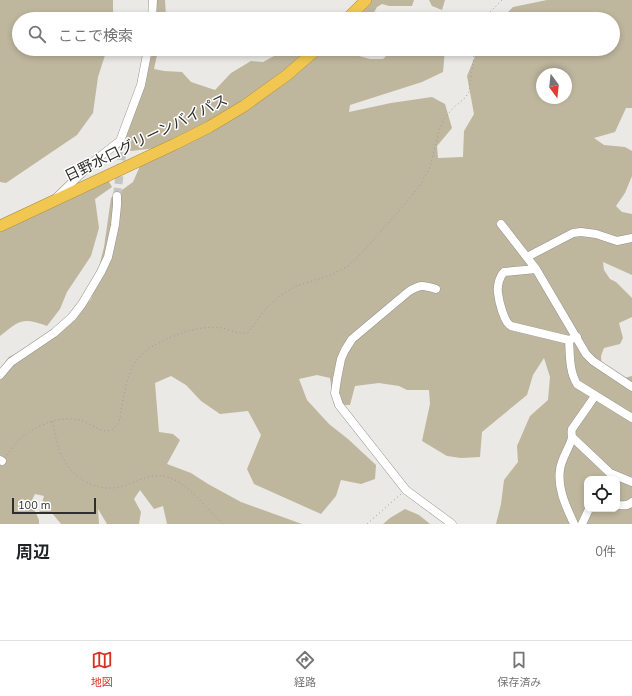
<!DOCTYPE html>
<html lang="ja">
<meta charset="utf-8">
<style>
:root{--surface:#fff;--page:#f6f6f6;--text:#202124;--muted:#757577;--line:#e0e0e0;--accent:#d93025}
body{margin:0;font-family:Mulish,"Noto Sans JP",sans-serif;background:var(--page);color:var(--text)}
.controls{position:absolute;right:12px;bottom:12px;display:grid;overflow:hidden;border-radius:8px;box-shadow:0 2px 6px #0003}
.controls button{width:36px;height:36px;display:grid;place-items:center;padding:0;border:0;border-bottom:1px solid var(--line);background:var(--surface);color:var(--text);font:20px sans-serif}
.compass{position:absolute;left:536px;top:68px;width:36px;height:36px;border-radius:50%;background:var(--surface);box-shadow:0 2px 6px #0003;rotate:165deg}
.scale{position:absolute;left:12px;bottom:10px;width:84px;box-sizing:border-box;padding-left:4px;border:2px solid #2e2e2c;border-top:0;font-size:11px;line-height:14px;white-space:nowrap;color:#2e2e2c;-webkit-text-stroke:3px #fff;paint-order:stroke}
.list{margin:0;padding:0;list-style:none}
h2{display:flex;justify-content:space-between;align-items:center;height:52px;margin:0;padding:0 16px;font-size:17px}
h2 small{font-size:13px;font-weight:400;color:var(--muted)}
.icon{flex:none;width:22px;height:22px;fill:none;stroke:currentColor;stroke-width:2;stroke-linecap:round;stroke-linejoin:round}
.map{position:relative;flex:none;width:632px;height:524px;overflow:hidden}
.search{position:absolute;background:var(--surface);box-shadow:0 2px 6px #0003;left:12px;right:12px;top:12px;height:44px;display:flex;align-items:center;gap:10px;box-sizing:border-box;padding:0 14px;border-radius:22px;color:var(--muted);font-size:15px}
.sheet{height:116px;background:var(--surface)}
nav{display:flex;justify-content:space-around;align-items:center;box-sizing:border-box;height:56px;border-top:1px solid var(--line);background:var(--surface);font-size:11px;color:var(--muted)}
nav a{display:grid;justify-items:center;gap:2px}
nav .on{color:var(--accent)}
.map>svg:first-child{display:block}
.green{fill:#bfb69e;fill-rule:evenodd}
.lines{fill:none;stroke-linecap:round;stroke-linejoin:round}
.minor-tunnel{stroke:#c4c4c0;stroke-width:8;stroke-dasharray:8 4;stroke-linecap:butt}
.minor-casing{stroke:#959390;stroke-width:9}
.highway-casing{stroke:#ad9145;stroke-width:12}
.path{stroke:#9c9c99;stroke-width:1;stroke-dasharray:1 3;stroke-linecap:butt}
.minor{stroke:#fff;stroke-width:8}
.highway{stroke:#f1c752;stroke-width:11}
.labels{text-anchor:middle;stroke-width:3;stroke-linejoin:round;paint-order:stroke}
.street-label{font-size:15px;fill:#2e2e2c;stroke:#fff}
</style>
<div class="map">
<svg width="632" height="524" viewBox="0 0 632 524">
<rect width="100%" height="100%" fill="#eae9e5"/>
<path class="green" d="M 0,0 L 113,0 L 113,19 L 19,19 L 19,49 L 107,49 L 98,77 L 93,113 L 77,135 L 6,183 L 0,182 Z
M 155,0 L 165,0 L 166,16 L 170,18 L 179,14 L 185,19 L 155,19 Z
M 371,0 L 414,0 L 412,6 L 389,6 L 382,4 L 377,7 L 372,16 L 382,19 L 352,19 Z
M 429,0 L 445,0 L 442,10 L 432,6 Z
M 547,0 L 632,0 L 632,108 L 626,108 L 615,132 L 594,138 L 604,145 L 625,147 L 632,151 L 632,176 L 625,193 L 616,206 L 622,212 L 632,214 L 632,275 L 603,262 L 604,270 L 610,279 L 616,282 L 632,298 L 632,317 L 619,323 L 623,338 L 620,344 L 604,348 L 601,356 L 602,371 L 616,380 L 632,376 L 632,524 L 496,524 L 501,504 L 504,480 L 518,462 L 517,446 L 530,416 L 548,400 L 550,377 L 544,358 L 533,375 L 527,395 L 482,432 L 480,457 L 461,458 L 447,456 L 422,441 L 430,404 L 429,390 L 407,390 L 399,386 L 379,383 L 355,386 L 350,405 L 334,405 L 330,378 L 317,375 L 299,379 L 307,400 L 329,424 L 348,439 L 376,465 L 375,479 L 361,484 L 341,480 L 336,496 L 321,514 L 254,484 L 247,469 L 261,435 L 248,411 L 220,414 L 201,401 L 186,385 L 171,376 L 155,383 L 159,432 L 173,434 L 180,440 L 167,464 L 191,473 L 208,484 L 241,502 L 302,524 L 167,524 L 163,506 L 154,509 L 140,490 L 134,499 L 141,512 L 139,524 L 107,524 L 98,509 L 99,524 L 61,524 L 52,513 L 39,513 L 44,496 L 35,494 L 31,502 L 39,520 L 39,524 L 0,524 L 0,369 L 9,357 L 60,331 L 91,299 L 104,247 L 111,198 L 133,182 L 140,166 L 168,151 L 321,49 L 339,49 L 344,52 L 370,59 L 383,59 L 393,49 L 445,49 L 443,72 L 422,82 L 350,105 L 349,112 L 391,103 L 432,97 L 445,104 L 452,128 L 437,146 L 438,158 L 463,157 L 464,131 L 474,114 L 467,76 L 478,49 L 613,49 L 613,19 L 501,19 L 513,7 ZM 542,74 L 566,74 L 566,98 L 542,98 ZM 587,479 L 617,479 L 617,509 L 587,509 Z
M 154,49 L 181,49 L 173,54 L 157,55 L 154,69 L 164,71 L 182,72 L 191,82 L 215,90 L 231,73 L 251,61 L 263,62 L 287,49 L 311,49 L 275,80 L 238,106 L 156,148 L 131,151 L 126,148 L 122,140 Z
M 108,180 L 112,187 L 95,199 L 99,228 L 91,256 L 67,292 L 60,309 L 47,326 C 22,317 20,320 0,336 L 0,232 Z
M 405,509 L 419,515 L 430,524 L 383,524 L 390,518 Z"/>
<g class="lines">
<path class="minor-tunnel" d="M 117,196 L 123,146"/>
<g class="minor-casing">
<path id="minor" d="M 152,19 L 153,0
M 57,197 L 93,162 L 120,141 L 141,85 L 148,49
M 501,224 L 536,269 L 586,354 L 593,361 L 632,387
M 527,257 L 573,233 L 581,232 L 596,234 L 617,241 L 632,238
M 536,269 L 504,272 C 499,277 497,287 498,293 C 499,302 504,322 511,326 L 569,340 L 577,337
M 436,289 C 423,285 420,284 408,292 L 352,339 L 345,350 L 341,359 L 337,379 L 335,393 L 339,405 L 406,490 L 452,524
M 569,340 C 570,354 569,371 577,384 L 632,418
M 0,375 L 11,362 L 54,333 L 72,317 L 82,304 L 101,272 L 108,257 L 115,225 L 117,205 L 117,196
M 572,437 L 610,473 L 632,482
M 0,460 L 2,461
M 617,505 C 623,505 628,507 632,502
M 574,524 C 567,508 557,489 560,470 C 561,459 569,449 572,438 C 572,435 571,432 572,429 L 595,396
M 582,524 L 589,509"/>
</g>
<g class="highway-casing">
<path id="highway" d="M 347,19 L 366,0
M 0,226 L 175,144 L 209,127 L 244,106 L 287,75 L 317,49"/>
</g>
<path class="path" d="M 486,19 L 489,13 L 502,0
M 52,422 C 55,431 56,440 59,449 C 67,474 93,493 120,487 C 135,483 151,472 167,477 C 189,483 206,509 223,524
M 7,455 C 11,450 15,443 20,439 C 35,426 59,415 79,420 C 90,422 103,436 113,429 C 120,425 120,417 121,411 C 124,396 126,380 133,366 C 141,349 165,339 182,333 C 194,329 209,326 221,328 C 230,329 239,335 248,333 L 266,308 L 280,296 L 296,286 L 331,275 L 348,266 L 359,256 L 405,204 L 421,184 L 430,167 L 439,130 L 444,119 L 453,108 L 465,98 L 469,92 L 475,49
M 367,524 L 401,494"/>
<use href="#minor" class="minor"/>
<use href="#highway" class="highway"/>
</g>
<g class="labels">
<g class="street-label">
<text transform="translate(146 138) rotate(-26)" y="5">日野水口グリーンバイパス</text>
</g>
</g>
</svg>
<div class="controls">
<button><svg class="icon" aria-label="locate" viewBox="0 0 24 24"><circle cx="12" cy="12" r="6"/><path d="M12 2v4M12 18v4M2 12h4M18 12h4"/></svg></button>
</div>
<svg class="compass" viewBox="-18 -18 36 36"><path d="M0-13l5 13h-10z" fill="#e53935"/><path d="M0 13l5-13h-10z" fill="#757577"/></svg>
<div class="scale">100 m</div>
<div class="search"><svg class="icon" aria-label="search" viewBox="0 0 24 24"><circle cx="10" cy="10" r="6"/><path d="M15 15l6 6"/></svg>ここで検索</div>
</div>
<section class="sheet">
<h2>周辺<small>0件</small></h2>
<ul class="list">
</ul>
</section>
<nav>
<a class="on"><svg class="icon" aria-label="map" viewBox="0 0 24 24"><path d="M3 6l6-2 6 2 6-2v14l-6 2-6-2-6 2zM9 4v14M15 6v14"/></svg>地図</a>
<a><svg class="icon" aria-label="directions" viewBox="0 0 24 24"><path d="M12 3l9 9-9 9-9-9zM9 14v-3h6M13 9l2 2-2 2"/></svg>経路</a>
<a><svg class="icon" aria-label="saved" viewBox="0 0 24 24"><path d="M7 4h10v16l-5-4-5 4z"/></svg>保存済み</a>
</nav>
